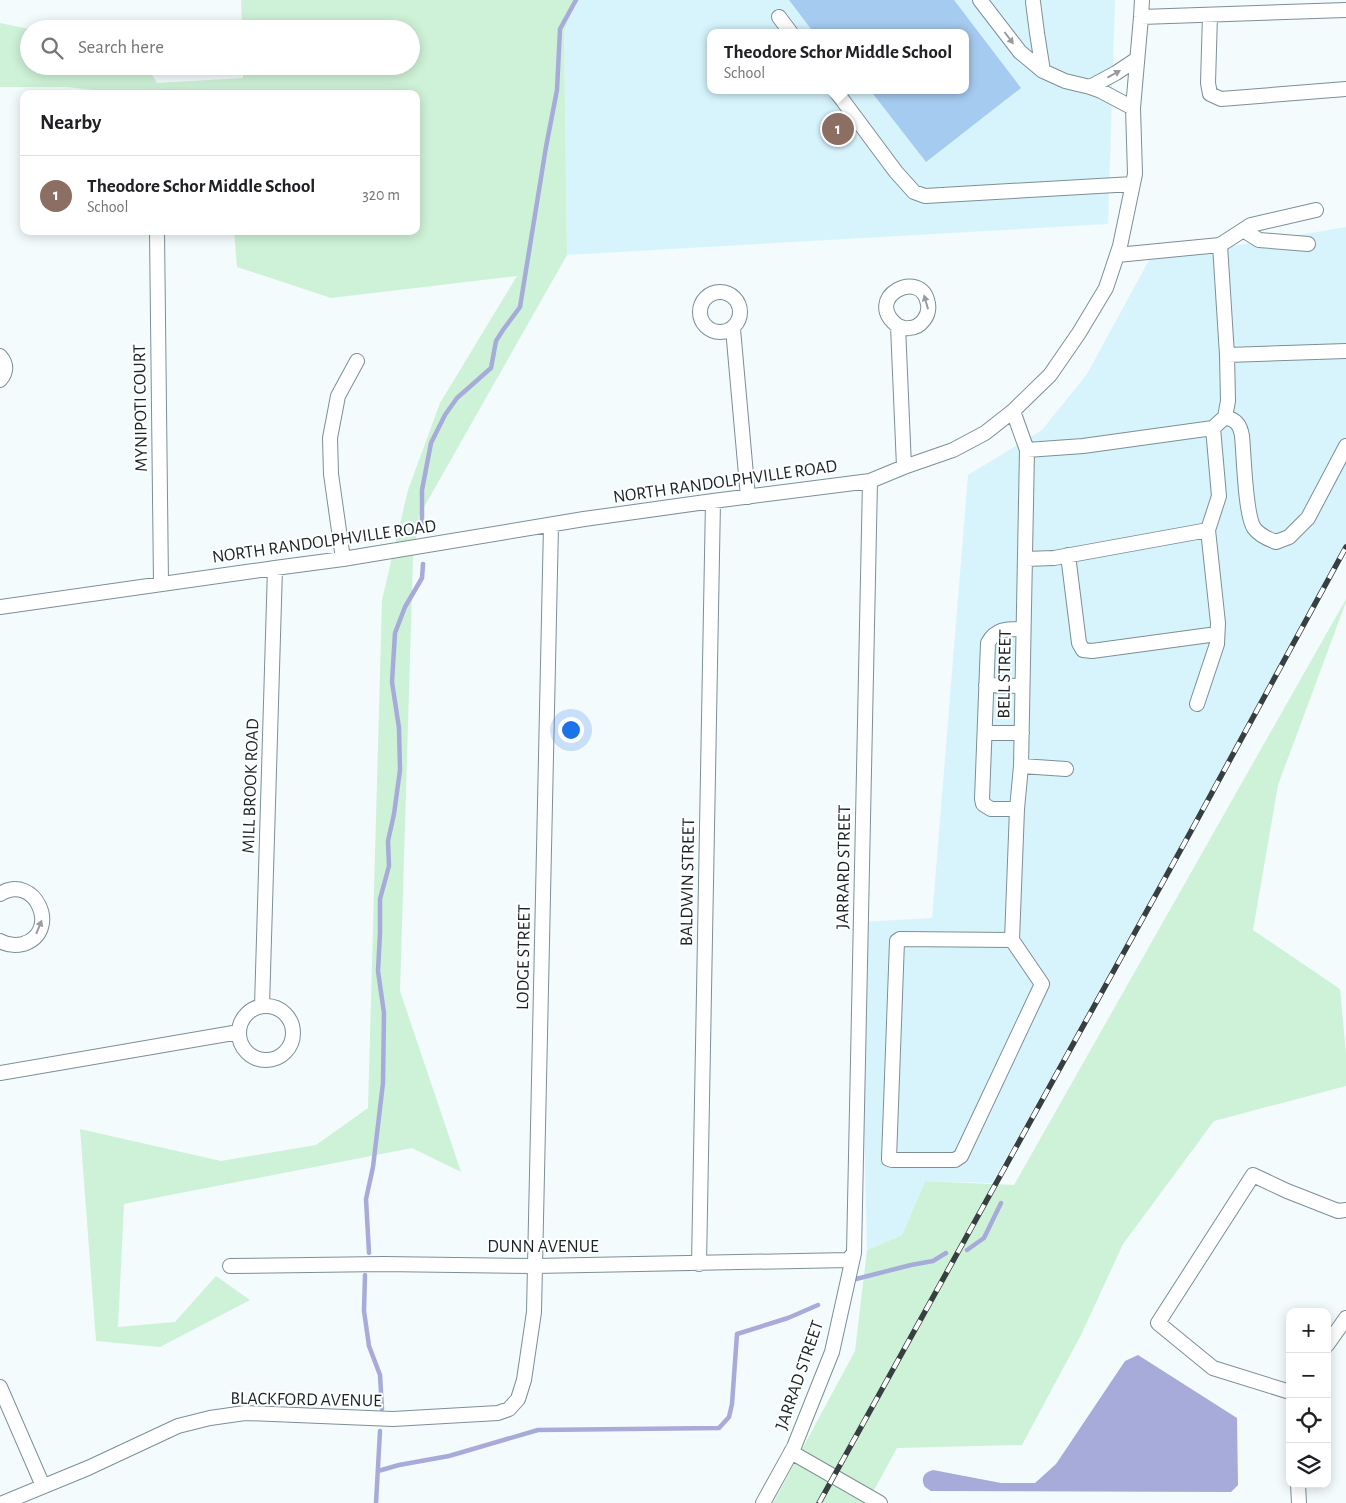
<!DOCTYPE html>
<meta charset="utf-8">
<style>
:root{--surface:#fff;--page:#f2f2f2;--text:#202124;--muted:#757577;--line:#e0e0e0;--accent:#b01d3b}
body{margin:0;font-family:"Alegreya Sans",sans-serif;background:var(--page);color:var(--text)}
.controls{position:absolute;right:15px;bottom:15px;display:grid;overflow:hidden;border-radius:10px;box-shadow:0 2px 12px #0003}
.controls button{width:45px;height:45px;display:grid;place-items:center;padding:0;border:0;border-bottom:1px solid var(--line);background:var(--surface);color:var(--text);font:25px sans-serif}
.you{position:absolute;left:570px;top:729px;width:18px;height:18px;margin:-12px;border:4px solid #fff;border-radius:50%;background:#1a73e8;box-shadow:0 0 0 8px #1a73e833}
.badge{display:grid;place-items:center;width:32px;height:32px;border-radius:50%;background:var(--accent);color:#fff;font-size:16px;font-weight:700}
.pin{position:absolute;translate:-50% -50%;border:2px solid #fff;box-shadow:0 1px 5px #0006}
.popup{position:absolute;left:707px;top:29px;width:262px;height:65px;box-sizing:border-box;display:grid;place-content:center;border-radius:10px;background:var(--surface);filter:drop-shadow(0 1px 4px #0005);font-size:16px;white-space:nowrap;color:var(--muted)}
.popup b{font-size:19px;color:var(--text)}
.popup::after{content:'';position:absolute;left:50%;top:100%;margin-left:-10px;border:10px solid transparent;border-top-color:var(--surface)}
.list{margin:0;padding:0;list-style:none}
h2{display:flex;justify-content:space-between;align-items:center;height:65px;margin:0;padding:0 20px;font-size:21px}
h2 small{font-size:16px;font-weight:400;color:var(--muted)}
.list li{display:grid;grid-template-columns:32px 1fr auto;gap:15px;align-items:center;box-sizing:border-box;height:80px;padding:0 20px;border-top:1px solid var(--line)}
.list b{display:block;font-size:19px;white-space:nowrap}
.list p{margin:0;font-size:16px;white-space:nowrap;color:var(--muted)}
.list em{font-size:16px;font-style:normal;color:var(--muted)}
.icon{flex:none;width:28px;height:28px;fill:none;stroke:currentColor;stroke-width:2;stroke-linecap:round;stroke-linejoin:round}
.map{position:relative;flex:none;width:1346px;height:1503px;overflow:hidden}
.search{position:absolute;background:var(--surface);box-shadow:0 2px 12px #0003;left:20px;top:20px;width:400px;height:55px;display:flex;align-items:center;gap:12px;box-sizing:border-box;padding:0 18px;border-radius:28px;color:var(--muted);font-size:19px}
.panel{position:absolute;background:var(--surface);box-shadow:0 2px 12px #0003;left:20px;top:90px;width:400px;height:145px;border-radius:10px}
.map>svg:first-child{display:block}
.built{fill:#d7f4fc;fill-rule:evenodd}
.green{fill:#cef2d7}
.water{fill:#a7abd9}
.lines{fill:none;stroke-linecap:round;stroke-linejoin:round}
.stream{stroke:#a7abd9;stroke-width:4.5}
.building{fill:#a6cbf0}
.minor-casing{stroke:#7d8f95;stroke-width:16}
.minor{stroke:#fff;stroke-width:14}
.rail-casing{stroke:#373f41;stroke-width:5.5}
.rail{stroke:#fff;stroke-width:4;stroke-dasharray:11;stroke-linecap:butt}
.oneway{fill:#999c9d}
.labels{text-anchor:middle;stroke-width:4;stroke-linejoin:round;paint-order:stroke}
.street-label{font-size:18px;fill:#1c2325;stroke:#fff}
</style>
<div class="map">
<svg width="1346" height="1503" viewBox="0 0 1346 1503">
<rect width="100%" height="100%" fill="#f3fbfd"/>
<path class="built" d="M 575,0 L 1115,0 L 1108,224 L 567,255 L 564,33 ZM 710,33 L 966,33 L 966,90 L 710,90 Z
M 1346,227 L 1346,549 L 992,1183 L 925,1181 L 902,1235 L 867,1250 L 859,922 L 932,918 L 968,475 L 1042,430 L 1087,374 L 1149,260 Z"/>
<path class="green" d="M 241,0 L 575,0 L 564,33 L 567,255 L 419,516 L 413,558 L 400,991 L 461,1172 L 412,1148 L 124,1204 L 118,1327 L 175,1322 L 216,1276 L 250,1300 L 160,1347 L 96,1341 L 80,1129 L 221,1161 L 316,1145 L 368,1108 L 382,600 L 408,490 L 440,403 L 517,276 L 331,298 L 237,267 L 234,231 L 416,231 L 416,94 L 126,94 L 68,87 L 0,87 L 0,23 L 29,29 L 29,66 L 147,66 L 157,83 L 243,78 L 243,66 L 411,66 L 411,29 L 242,29 Z
M 1346,599 L 1346,602 L 1278,785 L 1253,930 L 1340,989 L 1346,1054 L 1346,1086 L 1214,1121 L 1123,1244 L 1082,1333 L 1022,1445 L 897,1448 L 873,1492 L 882,1503 L 773,1503 L 855,1351 L 867,1250 L 902,1235 L 925,1181 L 1014,1185 Z"/>
<path class="water" d="M 1138,1355 L 1237,1418 L 1238,1485 L 1231,1492 L 931,1491 L 925,1487 C 920,1479 924,1472 933,1470 L 1001,1483 L 1035,1483 L 1056,1464 L 1125,1361 Z"/>
<g class="lines">
<path class="stream" d="M 422,523 L 422,490 L 431,443 L 445,415 L 457,398 L 491,368 L 496,341 L 503,330 L 520,307 L 546,147 L 557,90 L 560,29 L 576,0
M 967,1250 L 984,1238 L 1001,1203
M 369,1253 L 366,1199 L 373,1167 L 383,1083 L 384,1013 L 378,971 L 380,933 L 380,899 L 389,866 L 388,841 L 394,814 L 400,770 L 399,728 L 392,682 L 395,633 L 405,607 L 422,578 L 423,564
M 365,1275 L 364,1311 L 369,1346 L 380,1375 L 382,1409
M 856,1279 L 911,1265 L 933,1261 L 946,1253
M 378,1471 L 399,1465 L 449,1456 L 538,1430 L 719,1428 L 729,1417 L 732,1404 L 737,1334 L 788,1318 L 818,1305
M 376,1503 L 380,1431"/>
</g>
<path class="building" d="M 789,0 L 954,0 L 1021,88 L 926,162 L 870,90 L 966,90 L 966,33 L 814,33 Z"/>
<g class="lines">
<g class="minor-casing">
<path id="minor" d="M 980,0 L 1020,52 L 1043,71 L 1065,81 L 1090,87 L 1101,91 L 1133,108
M 1033,2 L 1037,33 L 1043,71
M 1210,15 L 1208,83 L 1210,94 L 1221,99 L 1346,89
M 779,17 L 791,33
M 1141,17 L 1346,10
M 1090,87 L 1116,73 L 1137,59
M 835,90 L 896,172 L 914,192 L 925,196 L 1133,184
M 1243,230 L 1259,240 L 1308,244
M 157,231 L 161,584
M 1220,245 L 1251,225 L 1316,210
M700 312a20 20 0 1 1 40 0a20 20 0 1 1-40 0Z
M 898,326 C 901,327 906,329 909,328 C 921,328 930,315 928,304 C 922,266 861,298 898,326 L 904,467
M 733,329 L 748,497
M 1227,355 L 1346,351
M 0,356 C 7,364 7,372 0,380
M 1225,417 C 1236,420 1240,424 1242,436 C 1244,455 1245,514 1254,528 C 1259,535 1268,539 1276,542 L 1289,537 L 1308,518 L 1346,446
M 1027,450 L 1083,446 L 1213,428 L 1225,417 L 1228,401 L 1227,355 L 1220,245 L 1117,255
M 1208,530 L 1219,496 L 1213,428
M 1068,555 L 1079,643 L 1083,650 L 1092,651 L 1217,634
M 343,559 L 331,474 L 330,438 L 338,396 L 357,361
M 1025,559 L 1054,558 L 1208,530 L 1218,623 L 1217,644 L 1197,704
M 0,607 L 275,568 L 343,559 L 584,519 L 713,501 L 870,481 L 904,467 L 953,450 L 985,433 L 1013,411 L 1050,375 L 1079,333 L 1106,288 L 1120,246 L 1135,174 L 1133,108 L 1141,17 L 1142,0
M 986,685 L 1022,686
M 985,733 L 1022,733
M 1021,766 L 1066,769
M 1017,809 L 991,809 L 983,804 L 982,799 L 988,643 C 996,628 1008,629 1023,629
M 0,894 C 35,872 62,932 23,944 C 15,946 7,945 0,941
M 900,939 L 1012,940 L 1042,984 L 961,1156 L 955,1160 L 892,1160 L 889,1159 L 897,941 Z
M 1012,940 L 1017,809 L 1021,766 L 1027,450 L 1013,411
M239 1033a27 27 0 1 1 54 0a27 27 0 1 1-54 0Z
M 262,1006 L 275,568
M 0,1073 L 239,1032
M 699,1264 L 713,501
M 230,1266 L 383,1264 L 535,1266 L 848,1260 L 854,1253
M 1327,1345 L 1346,1318
M 0,1387 L 43,1486
M 1290,1392 L 1213,1368 L 1158,1323 L 1253,1175 L 1287,1191 L 1338,1211 L 1346,1210
M 791,1452 L 880,1503
M 1298,1484 L 1299,1503
M 3,1503 L 88,1468 L 178,1426 L 210,1418 L 245,1413 L 393,1419 L 498,1413 L 509,1409 L 518,1399 L 524,1380 L 534,1312 L 551,525
M 763,1503 L 794,1447 L 832,1352 L 854,1253 L 870,481"/>
</g>
<use href="#minor" class="minor"/>
<g class="rail-casing">
<path id="rail" d="M 819,1503 L 1190,833 L 1346,547"/>
</g>
<use href="#rail" class="rail"/>
</g>
<defs><path id="oneway-solid" d="M-6-.8H1V-3.2L6.5 0L1 3.2V.8H-6Z" transform="scale(1.25)"/></defs>
<g class="oneway">
<use href="#oneway-solid" transform="translate(1009 38) rotate(53)"/>
<use href="#oneway-solid" transform="translate(1114 74) rotate(-29)"/>
<use href="#oneway-solid" transform="translate(926 302) rotate(-106)"/>
<use href="#oneway-solid" transform="translate(39 927) rotate(-68)"/>
</g>
<g class="labels">
<g class="street-label">
<text transform="translate(140 408) rotate(-91)" y="6">MYNIPOTI COURT</text>
<text transform="translate(725 481) rotate(-8)" y="6">NORTH RANDOLPHVILLE ROAD</text>
<text transform="translate(324 541) rotate(-8)" y="6">NORTH RANDOLPHVILLE ROAD</text>
<text transform="translate(1004 674) rotate(-89)" y="6">BELL STREET</text>
<text transform="translate(250 786) rotate(-88)" y="6">MILL BROOK ROAD</text>
<text transform="translate(843 867) rotate(-89)" y="6">JARRARD STREET</text>
<text transform="translate(687 882) rotate(-89)" y="6">BALDWIN STREET</text>
<text transform="translate(523 957) rotate(-89)" y="6">LODGE STREET</text>
<text x="543" y="1252">DUNN AVENUE</text>
<text transform="translate(799 1375) rotate(-71)" y="6">JARRAD STREET</text>
<text transform="translate(306 1399) rotate(1)" y="6">BLACKFORD AVENUE</text>
</g>
</g>
</svg>
<div class="controls">
<button>+</button>
<button>−</button>
<button><svg class="icon" aria-label="locate" viewBox="0 0 24 24"><circle cx="12" cy="12" r="6"/><path d="M12 2v4M12 18v4M2 12h4M18 12h4"/></svg></button>
<button><svg class="icon" aria-label="layers" viewBox="0 0 24 24"><path d="M12 4l9 5-9 5-9-5zM3 14l9 5 9-5"/></svg></button>
</div>
<div class="you"></div>
<div class="pin badge" style="left:838px;top:129px;background:#8d6e63">1</div>
<div class="popup"><b>Theodore Schor Middle School</b>School</div>
<div class="search"><svg class="icon" aria-label="search" viewBox="0 0 24 24"><circle cx="10" cy="10" r="6"/><path d="M15 15l6 6"/></svg>Search here</div>
<section class="panel">
<h2>Nearby<small></small></h2>
<ul class="list">
<li><span class="badge" style="background:#8d6e63">1</span><div><b>Theodore Schor Middle School</b><p>School</p></div><em>320 m</em></li>
</ul>
</section>
</div>
